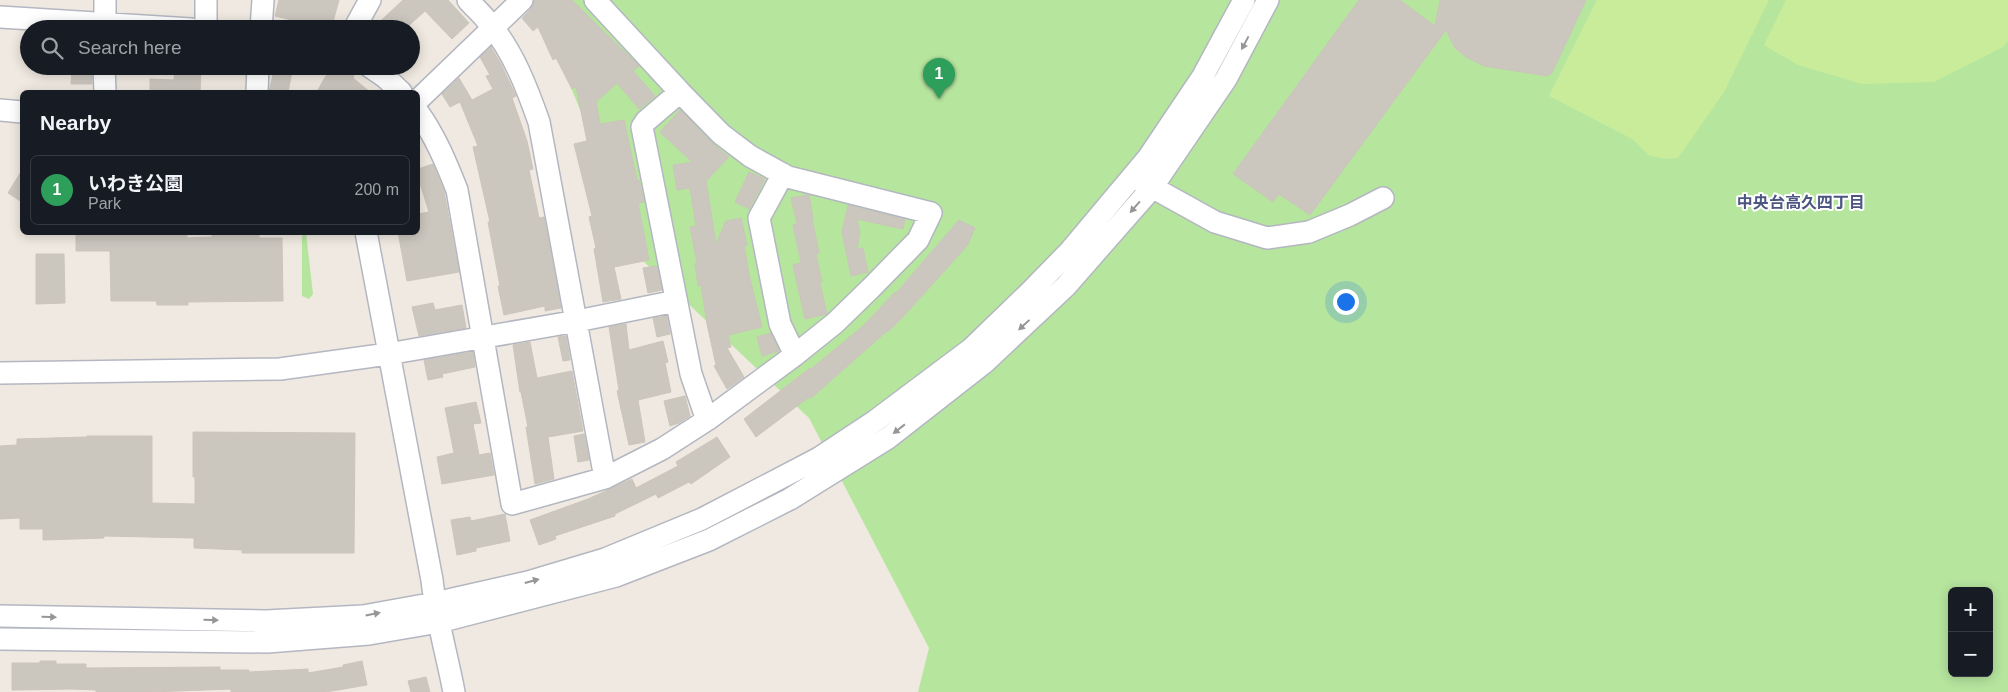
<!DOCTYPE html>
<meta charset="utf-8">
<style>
:root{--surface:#171b24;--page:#242831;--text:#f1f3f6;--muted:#9ea1a6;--line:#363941;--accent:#db2777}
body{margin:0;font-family:Arial,"Noto Sans JP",sans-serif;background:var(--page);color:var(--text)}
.controls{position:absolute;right:15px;bottom:15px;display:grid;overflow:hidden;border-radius:8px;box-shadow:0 2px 12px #0003}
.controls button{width:45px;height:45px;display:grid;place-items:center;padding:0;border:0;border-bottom:1px solid var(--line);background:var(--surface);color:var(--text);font:25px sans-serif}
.you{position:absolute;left:1345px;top:301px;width:18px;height:18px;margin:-12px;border:4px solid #fff;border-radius:50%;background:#1a73e8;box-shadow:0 0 0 8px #1a73e833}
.badge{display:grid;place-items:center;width:32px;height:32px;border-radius:50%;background:var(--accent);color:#fff;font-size:16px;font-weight:700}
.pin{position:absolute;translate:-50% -41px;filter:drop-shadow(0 1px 2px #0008)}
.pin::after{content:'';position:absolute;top:26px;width:18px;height:15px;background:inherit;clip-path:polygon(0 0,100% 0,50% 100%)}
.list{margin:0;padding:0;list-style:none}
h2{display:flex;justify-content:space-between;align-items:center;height:65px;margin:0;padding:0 20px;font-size:21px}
h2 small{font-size:16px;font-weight:400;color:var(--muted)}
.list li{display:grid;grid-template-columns:32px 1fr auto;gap:15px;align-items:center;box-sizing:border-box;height:70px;margin:0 10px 10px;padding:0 10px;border:1px solid var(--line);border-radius:8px}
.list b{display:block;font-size:19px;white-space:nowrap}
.list p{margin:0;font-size:16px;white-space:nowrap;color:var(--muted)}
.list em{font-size:16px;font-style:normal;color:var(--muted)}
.icon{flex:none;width:28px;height:28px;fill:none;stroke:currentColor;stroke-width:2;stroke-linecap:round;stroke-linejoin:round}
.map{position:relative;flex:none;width:2008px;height:692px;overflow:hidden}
.search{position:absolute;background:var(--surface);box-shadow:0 2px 12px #0003;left:20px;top:20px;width:400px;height:55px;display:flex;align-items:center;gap:12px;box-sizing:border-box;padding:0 18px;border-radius:28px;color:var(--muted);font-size:19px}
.panel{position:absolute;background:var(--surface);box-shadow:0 2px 12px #0003;left:20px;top:90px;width:400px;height:145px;border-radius:8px}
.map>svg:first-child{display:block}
.green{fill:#b6e59e;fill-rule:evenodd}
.pitch{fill:#c9ec9a}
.building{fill:#cbc7bf;stroke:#cbc5ba}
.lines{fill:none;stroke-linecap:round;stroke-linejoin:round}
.minor-casing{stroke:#b4b7c1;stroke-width:24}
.minor{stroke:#fff;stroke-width:21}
.oneway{fill:#969696}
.labels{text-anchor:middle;stroke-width:4;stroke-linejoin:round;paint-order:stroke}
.neighbourhood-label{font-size:16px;font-weight:bold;fill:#4d5680;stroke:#fff}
</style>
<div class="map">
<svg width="2008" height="692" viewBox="0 0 2008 692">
<rect width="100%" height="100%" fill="#efe9e1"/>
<path class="green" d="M 526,0 L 2008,0 L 2008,692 L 918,692 L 929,648 L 809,418 L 642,260 L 546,27 ZM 1952,591 L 1989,591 L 1989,673 L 1952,673 Z
M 306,233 L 313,294 L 309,299 L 302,296 L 302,236 Z"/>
<path class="pitch" d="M 1597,0 L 1769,0 L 1724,92 L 1678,158 L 1666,159 L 1650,156 L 1632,139 L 1549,96 Z
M 1786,0 L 2008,0 L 2008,41 L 2003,47 L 1934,82 L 1862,84 L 1798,65 L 1764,45 Z"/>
<path class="building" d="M 279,0 L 339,0 L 331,29 L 317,29 L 317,26 L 275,16 Z
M 403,0 L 448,0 L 469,23 L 452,39 L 425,11 L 405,29 L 372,29 Z
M 534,0 L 572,0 L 639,66 L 633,71 L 655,96 L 639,109 L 617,83 L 596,102 L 600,124 L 624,120 L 637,180 L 639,180 L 644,202 L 638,203 L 649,260 L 614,267 L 621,299 L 603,302 L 594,249 L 596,248 L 589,217 L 592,216 L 574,144 L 587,141 L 576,87 L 572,89 L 556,58 L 553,60 L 538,27 L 533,31 L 522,18 L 531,9 Z
M 1359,0 L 1400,0 L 1435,26 L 1440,0 L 1586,0 L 1552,73 L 1547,76 L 1484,66 L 1466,57 L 1455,48 L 1446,30 L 1310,215 L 1279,194 L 1273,202 L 1233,174 Z
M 491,47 L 501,64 L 516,96 L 512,98 L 527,141 L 533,169 L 529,170 L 539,218 L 544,217 L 561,308 L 545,311 L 545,306 L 504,315 L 498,286 L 500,286 L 488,222 L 490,222 L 473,147 L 478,146 L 460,102 L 450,107 L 442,94 L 459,78 L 472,100 L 493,89 L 486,76 L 490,75 L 480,57 Z
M 72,66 L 92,66 L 92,84 L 71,84 Z
M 175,66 L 201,66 L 200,92 L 150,92 L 150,79 L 174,80 Z
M 275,66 L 293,66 L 288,92 L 269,92 Z
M 333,66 L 342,66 L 354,76 L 353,78 L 370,92 L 317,92 L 324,79 Z
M 680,110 L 712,143 L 729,157 L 706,181 L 716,244 L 726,221 L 741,218 L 747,245 L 744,246 L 750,279 L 762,327 L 728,335 L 731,347 L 727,348 L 744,377 L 727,389 L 714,366 L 716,365 L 707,324 L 701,285 L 698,286 L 695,264 L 697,263 L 690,227 L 696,226 L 690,188 L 677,190 L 673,165 L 692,162 L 660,132 Z
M 433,164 L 444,191 L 459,272 L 407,281 L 398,232 L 418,232 L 418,214 L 429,212 L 418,177 L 418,169 Z
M 22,170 L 22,202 L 8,193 Z
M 749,172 L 765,179 L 749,209 L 735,202 Z
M 807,195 L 809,195 L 813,218 L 812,218 L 819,253 L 816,254 L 822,282 L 820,283 L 827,314 L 805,319 L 793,265 L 801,263 L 793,225 L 797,224 L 791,198 Z
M 848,205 L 905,219 L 903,229 L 857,219 L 860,233 L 857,249 L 863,248 L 868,272 L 851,276 L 842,232 Z
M 959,220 L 975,228 L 967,246 L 902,318 L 888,332 L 887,331 L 810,399 L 809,397 L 756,437 L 744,419 L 810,368 L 811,369 L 863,326 L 895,292 L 896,293 Z
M 76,232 L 187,232 L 187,238 L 212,237 L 212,232 L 259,232 L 259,238 L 282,238 L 283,301 L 188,302 L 188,305 L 157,305 L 156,301 L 111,301 L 110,251 L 76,251 Z
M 36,254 L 64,254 L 65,303 L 36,304 Z
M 657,266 L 662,290 L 648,293 L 643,268 Z
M 433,303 L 435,310 L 462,305 L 466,328 L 419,336 L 412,307 Z
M 667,316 L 670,334 L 657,337 L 653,318 Z
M 626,324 L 629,350 L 663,341 L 668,362 L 665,363 L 671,392 L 638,400 L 645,442 L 629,445 L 617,391 L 619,390 L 609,327 Z
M 771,333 L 779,351 L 762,356 L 757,337 Z
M 566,336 L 570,360 L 563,361 L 558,337 Z
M 530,342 L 537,378 L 572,371 L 583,431 L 548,437 L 554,479 L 535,484 L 526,427 L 528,427 L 521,392 L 520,392 L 513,345 Z
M 473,352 L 475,367 L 442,374 L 443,377 L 428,380 L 424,360 Z
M 685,396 L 690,416 L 679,423 L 670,426 L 664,401 Z
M 476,402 L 481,423 L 473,424 L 479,455 L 490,453 L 494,475 L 442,484 L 437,457 L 454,453 L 445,408 Z
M 193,432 L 355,433 L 354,553 L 242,553 L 242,550 L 194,548 L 194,538 L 104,536 L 104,538 L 43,540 L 43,529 L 20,529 L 20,518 L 0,519 L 0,446 L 17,445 L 17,439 L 87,437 L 87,436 L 152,436 L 152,503 L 195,504 L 195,477 L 193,477 Z
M 584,434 L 589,460 L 578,462 L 574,436 Z
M 717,437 L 730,457 L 691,484 L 689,482 L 658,498 L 656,494 L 615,514 L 615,516 L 555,536 L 556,539 L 539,545 L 530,520 L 588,499 L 632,479 L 636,488 L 678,466 L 676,462 Z
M 505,514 L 510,541 L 476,548 L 476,551 L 457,555 L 451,520 L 470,517 L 471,521 Z
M 40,661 L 56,661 L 56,664 L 86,664 L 86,668 L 220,667 L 220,670 L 249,670 L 249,672 L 308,669 L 308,673 L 343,667 L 343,665 L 362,661 L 367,685 L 326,692 L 231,692 L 231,689 L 151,692 L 96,692 L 96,690 L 72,689 L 12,690 L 12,663 L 40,663 Z
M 426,677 L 430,692 L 411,692 L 408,681 Z"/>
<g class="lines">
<g class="minor-casing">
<path id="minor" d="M 105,0 L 105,29
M 468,0 C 475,8 483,15 489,23 C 513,51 527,88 539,122 L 605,478
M 0,17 L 191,29
M 206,29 L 206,0
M 261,29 L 263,0
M 354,29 L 370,0
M 104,66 L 105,92
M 369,66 L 385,77 L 401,92
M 257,92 L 258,66
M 680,92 L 646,121 L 642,127 L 691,374 L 707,420
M 418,100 L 522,0
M 0,110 L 22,112
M 418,112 C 435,136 446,162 457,190 L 512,504 L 605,478 L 662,449 L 707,420 L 795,355 L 835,323 L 871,288 L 918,240 L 931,213 L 788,177 L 750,156 L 721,134 L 680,92 L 595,0
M 783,174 L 759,218 L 780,324 L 795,355
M 1141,181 L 1215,222 L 1267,238 L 1309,232 L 1350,215 L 1383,198
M 366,232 L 432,580 C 436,618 447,655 454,692
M 0,373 L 280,369 L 388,354 L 577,321 L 676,301
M 0,616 L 266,621 L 363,616 L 435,603 L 528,582 L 605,559 L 702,519 L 819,458 L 875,421 L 971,349 L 1031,291 L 1070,251 L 1148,158 L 1203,76 L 1244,0
M 0,639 L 267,642 L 369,634 L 439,622 L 616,576 L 709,540 L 790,499 L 888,438 L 984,363 L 1066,286 L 1151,189 L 1226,79 L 1268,0"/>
</g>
<use href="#minor" class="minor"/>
</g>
<defs><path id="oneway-solid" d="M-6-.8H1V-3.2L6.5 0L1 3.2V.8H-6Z" transform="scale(1.25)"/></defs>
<g class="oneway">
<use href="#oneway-solid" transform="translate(1245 43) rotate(118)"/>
<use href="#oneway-solid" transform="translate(1135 207) rotate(131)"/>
<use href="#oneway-solid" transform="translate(1024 325) rotate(137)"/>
<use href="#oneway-solid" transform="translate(899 429) rotate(142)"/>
<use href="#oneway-solid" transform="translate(532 581) rotate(-15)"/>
<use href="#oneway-solid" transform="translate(373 614) rotate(-11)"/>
<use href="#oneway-solid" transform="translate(49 617) rotate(1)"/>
<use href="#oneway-solid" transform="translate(211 620) rotate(1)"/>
</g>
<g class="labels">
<g class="neighbourhood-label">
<text x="1801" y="208">中央台高久四丁目</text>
</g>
</g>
</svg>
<div class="controls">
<button>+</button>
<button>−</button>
</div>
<div class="you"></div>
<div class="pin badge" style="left:939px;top:99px;background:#2e9e5b">1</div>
<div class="search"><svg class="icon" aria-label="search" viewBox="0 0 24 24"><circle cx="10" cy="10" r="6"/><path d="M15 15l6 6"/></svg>Search here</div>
<section class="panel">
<h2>Nearby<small></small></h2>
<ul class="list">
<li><span class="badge" style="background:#2e9e5b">1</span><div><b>いわき公園</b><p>Park</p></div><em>200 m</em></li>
</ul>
</section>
</div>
